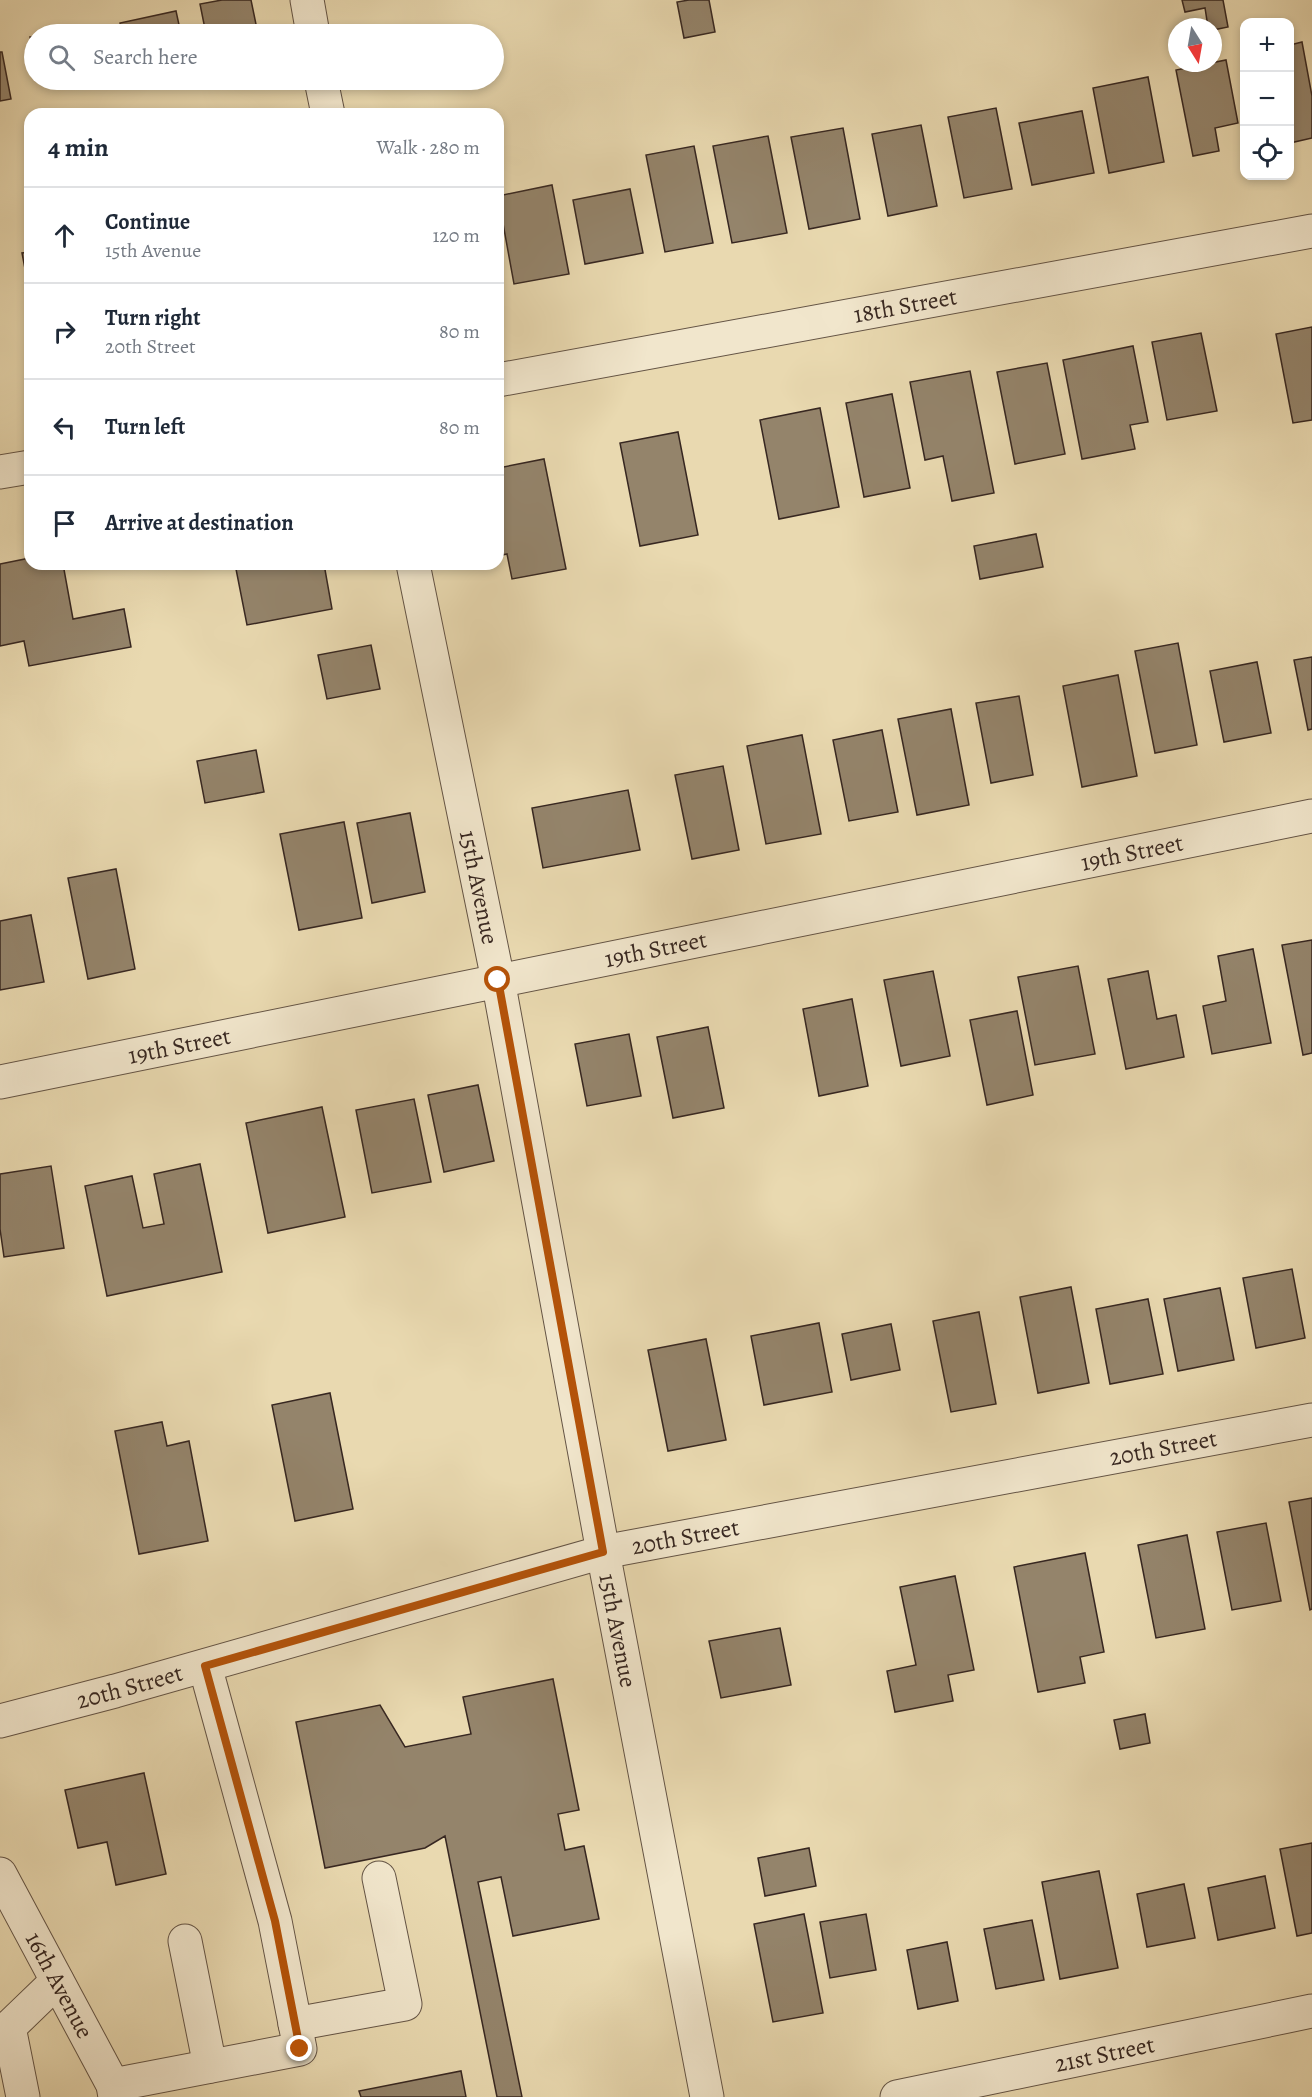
<!DOCTYPE html>
<meta charset="utf-8">
<style>
:root{--surface:#fff;--page:#f6f6f7;--text:#1f2937;--muted:#747a83;--line:#e0e1e3}
body{margin:0;font-family:Alegreya,serif;background:var(--page);color:var(--text)}
.controls{position:absolute;right:18px;top:18px;display:grid;overflow:hidden;border-radius:12px;box-shadow:0 3px 9px #0003}
.controls button{width:54px;height:54px;display:grid;place-items:center;padding:0;border:0;border-bottom:2px solid var(--line);background:var(--surface);color:var(--text);font:30px sans-serif}
.compass{position:absolute;left:1168px;top:18px;width:54px;height:54px;border-radius:50%;background:var(--surface);box-shadow:0 3px 9px #0003;rotate:169deg}
.stop{position:absolute;width:18px;height:18px;margin:-14px;border:4px solid #b45309;border-radius:50%;background:#fff}
.stop.end{background:#b45309;border-color:#fff;box-shadow:0 2px 6px #0008}
.list{margin:0;padding:0;list-style:none}
h2{display:flex;justify-content:space-between;align-items:center;height:78px;margin:0;padding:0 24px;font-size:26px}
h2 small{font-size:20px;font-weight:400;color:var(--muted)}
.list li{display:grid;grid-template-columns:39px 1fr auto;gap:18px;align-items:center;box-sizing:border-box;height:96px;padding:0 24px;border-top:2px solid var(--line)}
.list b{display:block;font-size:22px;white-space:nowrap}
.list p{margin:0;font-size:20px;white-space:nowrap;color:var(--muted)}
.list em{font-size:20px;font-style:normal;color:var(--muted)}
.icon{flex:none;width:33px;height:33px;fill:none;stroke:currentColor;stroke-width:2;stroke-linecap:round;stroke-linejoin:round}
.map{position:relative;flex:none;width:1312px;height:2097px;overflow:hidden}
.search{position:absolute;background:var(--surface);box-shadow:0 3px 9px #0003;left:24px;top:24px;width:480px;height:66px;display:flex;align-items:center;gap:15px;box-sizing:border-box;padding:0 21px;border-radius:33px;color:var(--muted);font-size:22px}
.panel{position:absolute;background:var(--surface);box-shadow:0 3px 9px #0003;left:24px;top:108px;width:480px;height:462px;border-radius:18px}
.map>svg:first-child{display:block}
.building{fill:#94846b;stroke:#372721;stroke-width:1.5}
.lines{fill:none;stroke-linecap:round;stroke-linejoin:round}
.minor-casing{stroke:#645445;stroke-width:35}
.minor{stroke:#f1e6cc;stroke-width:33}
.route{stroke:#b45309;stroke-width:8}
.labels{text-anchor:middle;stroke-width:5;stroke-linejoin:round;paint-order:stroke}
.street-label{font-size:24px;fill:#372721;stroke:#f1e6cc}
</style>
<div class="map">
<svg width="1312" height="2097" viewBox="0 0 1312 2097">
<rect width="100%" height="100%" fill="#e9d9b0"/>
<filter id="stains"><feTurbulence type="fractalNoise" baseFrequency=".00333" numOctaves="4"/><feColorMatrix values="0 0 0 0 .2 0 0 0 0 .09 0 0 0 0 .02 0 0 0 .5 -.17"/></filter>
<radialGradient id="worn" r=".72"><stop offset=".6" stop-color="#630" stop-opacity="0"/><stop offset="1" stop-color="#630" stop-opacity=".3"/></radialGradient>
<path class="building" d="M 222,0 L 251,0 L 258,34 L 206,34 L 200,4 Z
M 689,0 L 709,0 L 715,32 L 684,38 L 677,2 Z
M 1182,0 L 1223,0 L 1228,27 L 1213,30 L 1213,27 L 1208,27 L 1205,8 L 1185,12 Z
M 176,11 L 181,34 L 123,34 L 120,23 Z
M 84,27 L 86,34 L 45,34 Z
M 422,28 L 424,34 L 391,34 Z
M 30,37 L 34,37 L 34,59 Z
M 1302,42 L 1312,96 L 1312,138 L 1290,143 L 1290,45 Z
M 0,52 L 2,52 L 11,99 L 0,101 Z
M 1226,60 L 1238,123 L 1215,128 L 1219,151 L 1193,156 L 1176,70 Z
M 1148,77 L 1164,162 L 1109,173 L 1093,88 Z
M 393,80 L 422,80 L 394,85 Z
M 996,108 L 1012,189 L 964,198 L 948,117 Z
M 1082,111 L 1094,173 L 1032,185 L 1019,123 Z
M 921,125 L 937,206 L 888,216 L 872,134 Z
M 843,128 L 860,219 L 809,229 L 791,137 Z
M 768,136 L 787,233 L 732,243 L 713,146 Z
M 694,146 L 713,243 L 665,252 L 646,155 Z
M 552,185 L 569,274 L 514,284 L 498,196 Z
M 630,189 L 643,253 L 585,264 L 573,200 Z
M 30,252 L 30,295 L 22,253 Z
M 1312,327 L 1312,420 L 1293,423 L 1276,334 Z
M 1201,333 L 1217,411 L 1167,420 L 1152,342 Z
M 1133,346 L 1148,422 L 1130,425 L 1135,449 L 1082,459 L 1063,360 Z
M 1047,363 L 1065,454 L 1015,464 L 997,372 Z
M 970,371 L 994,493 L 952,501 L 943,456 L 925,460 L 910,382 Z
M 892,394 L 910,488 L 864,497 L 846,403 Z
M 820,408 L 839,507 L 779,519 L 760,420 Z
M 678,432 L 698,535 L 640,546 L 620,443 Z
M 544,459 L 566,569 L 512,579 L 507,554 L 498,556 L 498,468 Z
M 1036,534 L 1043,567 L 980,579 L 974,546 Z
M 30,558 L 30,564 L 63,564 L 73,619 L 124,609 L 131,647 L 29,666 L 24,641 L 0,646 L 0,564 Z
M 235,564 L 324,564 L 332,609 L 247,625 Z
M 1178,643 L 1197,745 L 1155,753 L 1135,651 Z
M 371,645 L 380,689 L 327,699 L 318,655 Z
M 1312,657 L 1312,729 L 1308,730 L 1294,660 Z
M 1257,662 L 1271,733 L 1224,742 L 1210,671 Z
M 1118,675 L 1137,776 L 1082,787 L 1063,686 Z
M 1019,696 L 1033,775 L 991,783 L 976,703 Z
M 951,709 L 969,805 L 917,815 L 898,719 Z
M 882,730 L 898,812 L 849,821 L 833,740 Z
M 802,735 L 821,834 L 766,844 L 747,746 Z
M 256,750 L 264,792 L 205,803 L 197,761 Z
M 723,766 L 739,850 L 692,859 L 675,775 Z
M 628,790 L 640,850 L 543,868 L 532,808 Z
M 410,813 L 425,892 L 372,903 L 357,823 Z
M 344,822 L 362,918 L 299,930 L 280,834 Z
M 116,869 L 135,969 L 88,979 L 68,878 Z
M 31,915 L 44,982 L 0,990 L 0,921 Z
M 1312,940 L 1312,1053 L 1303,1055 L 1282,945 Z
M 1253,949 L 1271,1043 L 1212,1054 L 1203,1006 L 1226,1001 L 1218,956 Z
M 1078,966 L 1095,1054 L 1035,1065 L 1018,977 Z
M 933,971 L 950,1056 L 901,1066 L 884,980 Z
M 1148,971 L 1157,1019 L 1176,1015 L 1184,1057 L 1126,1069 L 1108,979 Z
M 852,999 L 868,1086 L 819,1096 L 803,1009 Z
M 1017,1011 L 1033,1095 L 987,1105 L 970,1020 Z
M 708,1027 L 724,1108 L 673,1118 L 657,1037 Z
M 629,1034 L 641,1096 L 587,1106 L 575,1044 Z
M 478,1085 L 494,1161 L 444,1172 L 428,1095 Z
M 414,1099 L 431,1182 L 372,1193 L 356,1110 Z
M 322,1107 L 345,1217 L 268,1233 L 246,1123 Z
M 200,1164 L 222,1272 L 107,1296 L 85,1186 L 132,1176 L 143,1228 L 164,1224 L 154,1174 Z
M 51,1166 L 64,1248 L 4,1257 L 0,1229 L 0,1174 Z
M 1292,1269 L 1305,1338 L 1256,1348 L 1243,1278 Z
M 1071,1287 L 1089,1383 L 1038,1393 L 1020,1297 Z
M 1220,1288 L 1234,1360 L 1178,1371 L 1164,1299 Z
M 1148,1299 L 1163,1374 L 1110,1384 L 1096,1309 Z
M 979,1312 L 996,1404 L 951,1412 L 933,1321 Z
M 819,1323 L 832,1392 L 764,1405 L 751,1336 Z
M 891,1324 L 900,1370 L 851,1380 L 842,1334 Z
M 706,1339 L 726,1440 L 668,1451 L 648,1350 Z
M 330,1393 L 353,1509 L 295,1521 L 272,1405 Z
M 162,1422 L 167,1446 L 189,1441 L 208,1541 L 139,1554 L 115,1431 Z
M 1312,1498 L 1312,1609 L 1310,1610 L 1289,1502 Z
M 1266,1523 L 1281,1601 L 1232,1610 L 1217,1532 Z
M 1187,1535 L 1205,1629 L 1156,1638 L 1138,1545 Z
M 1085,1553 L 1104,1652 L 1080,1657 L 1085,1683 L 1038,1692 L 1014,1567 Z
M 955,1576 L 974,1670 L 948,1675 L 953,1701 L 895,1712 L 887,1671 L 916,1665 L 900,1587 Z
M 780,1628 L 791,1685 L 721,1698 L 709,1641 Z
M 553,1679 L 579,1810 L 558,1814 L 565,1850 L 584,1846 L 599,1919 L 513,1936 L 501,1877 L 478,1882 L 522,2097 L 497,2097 L 445,1836 L 425,1848 L 325,1868 L 296,1722 L 380,1705 L 405,1747 L 471,1734 L 463,1697 Z
M 1145,1714 L 1150,1743 L 1120,1749 L 1114,1720 Z
M 144,1773 L 166,1874 L 116,1885 L 107,1842 L 78,1848 L 65,1790 Z
M 1312,1843 L 1312,1933 L 1297,1936 L 1280,1849 Z
M 809,1848 L 816,1886 L 765,1896 L 758,1858 Z
M 1099,1871 L 1118,1968 L 1060,1979 L 1042,1882 Z
M 1265,1876 L 1275,1928 L 1218,1940 L 1208,1888 Z
M 1184,1884 L 1195,1938 L 1147,1947 L 1137,1894 Z
M 804,1914 L 823,2013 L 773,2022 L 754,1924 Z
M 866,1914 L 876,1970 L 830,1978 L 820,1922 Z
M 1032,1920 L 1044,1980 L 996,1989 L 984,1929 Z
M 947,1942 L 958,2001 L 918,2009 L 907,1950 Z
M 461,2071 L 466,2097 L 361,2097 L 359,2091 Z"/>
<g class="lines">
<g class="minor-casing">
<g id="minor">
<path d="M 307,0 L 313,34"/>
<path d="M 321,80 L 328,114"/>
<path id="s1" d="M 498,380 L 1312,231"/>
<path d="M 0,472 L 30,467"/>
<path id="s2" d="M 413,564 L 498,980 L 603,1552 L 707,2097"/>
<path id="s3" d="M 0,1082 L 1312,816"/>
<path id="s4" d="M 0,1721 L 115,1691 L 603,1552 L 1312,1420"/>
<path id="s5" d="M 0,1874 L 113,2085 L 115,2097"/>
<path d="M 185,1941 L 210,2066"/>
<path d="M 295,2024 L 405,2004 L 379,1878"/>
<path d="M 9,2027 L 23,2097"/>
<path d="M 0,2036 L 57,1981"/>
<path d="M 113,2085 L 300,2049 L 275,1921 L 205,1666"/>
<path id="s6" d="M 897,2097 L 1312,2011"/>
</g>
</g>
<use href="#minor" class="minor"/>
</g>
<g class="lines">
<path class="route" d="M 300,2049 L 275,1921 L 205,1666 L 603,1552 L 498,980"/>
</g>
<g class="labels">
<g class="street-label">
<text dy="8" stroke="none"><textPath href="#s1" startOffset="414">18th Street</textPath></text>
<text dy="8" stroke="none"><textPath href="#s3" startOffset="1155">19th Street</textPath></text>
<text dy="8" stroke="none"><textPath href="#s2" startOffset="330">15th Avenue</textPath></text>
<text dy="8" stroke="none"><textPath href="#s3" startOffset="669">19th Street</textPath></text>
<text dy="8" stroke="none"><textPath href="#s3" startOffset="183">19th Street</textPath></text>
<text dy="8" stroke="none"><textPath href="#s4" startOffset="1196">20th Street</textPath></text>
<text dy="8" stroke="none"><textPath href="#s4" startOffset="710">20th Street</textPath></text>
<text dy="8" stroke="none"><textPath href="#s2" startOffset="1086">15th Avenue</textPath></text>
<text dy="8" stroke="none"><textPath href="#s4" startOffset="134">20th Street</textPath></text>
<text dy="8" stroke="none"><textPath href="#s5" startOffset="126">16th Avenue</textPath></text>
<text dy="8" stroke="none"><textPath href="#s6" startOffset="212">21st Street</textPath></text>
</g>
</g>
<rect width="100%" height="100%" filter="url(#stains)"/>
<rect width="100%" height="100%" fill="url(#worn)"/>
</svg>
<div class="controls">
<button>+</button>
<button>−</button>
<button><svg class="icon" aria-label="locate" viewBox="0 0 24 24"><circle cx="12" cy="12" r="6"/><path d="M12 2v4M12 18v4M2 12h4M18 12h4"/></svg></button>
</div>
<svg class="compass" viewBox="-18 -18 36 36"><path d="M0-13l5 13h-10z" fill="#e53935"/><path d="M0 13l5-13h-10z" fill="#747a83"/></svg>
<div class="stop" style="left:498px;top:980px"></div>
<div class="stop end" style="left:300px;top:2049px"></div>
<div class="search"><svg class="icon" aria-label="search" viewBox="0 0 24 24"><circle cx="10" cy="10" r="6"/><path d="M15 15l6 6"/></svg>Search here</div>
<section class="panel">
<h2>4 min<small>Walk · 280 m</small></h2>
<ul class="list">
<li><svg class="icon" aria-label="ahead" viewBox="0 0 24 24"><path d="M12 20V5M6 11l6-6 6 6"/></svg><div><b>Continue</b><p>15th Avenue</p></div><em>120 m</em></li>
<li><svg class="icon" aria-label="right" viewBox="0 0 24 24"><path d="M7 20v-9h11M14 6l5 5-5 5"/></svg><div><b>Turn right</b><p>20th Street</p></div><em>80 m</em></li>
<li><svg class="icon" aria-label="left" viewBox="0 0 24 24"><path d="M17 20v-9H6M10 6l-5 5 5 5"/></svg><div><b>Turn left</b></div><em>80 m</em></li>
<li><svg class="icon" aria-label="arrive" viewBox="0 0 24 24"><path d="M6 21V4h12l-3 4 3 4H6"/></svg><div><b>Arrive at destination</b></div></li>
</ul>
</section>
</div>
